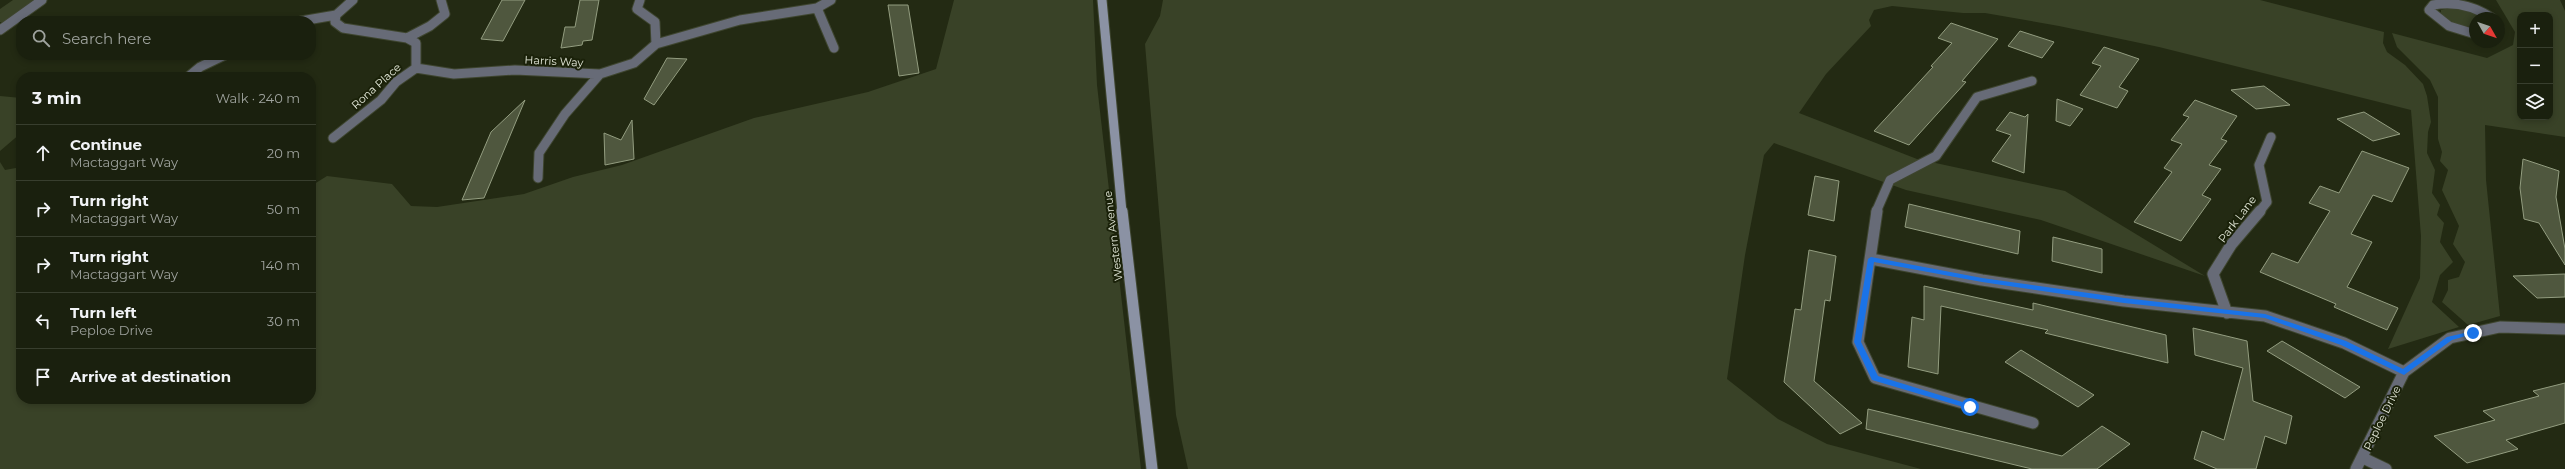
<!DOCTYPE html>
<meta charset="utf-8">
<style>
:root{--surface:#1a200e;--page:#272d1c;--text:#f1f3f6;--muted:#9fa39e;--line:#383e2e}
body{margin:0;font-family:Montserrat,sans-serif;background:var(--page);color:var(--text)}
.controls{position:absolute;right:12px;top:12px;display:grid;overflow:hidden;border-radius:8px;box-shadow:0 2px 6px #0003}
.controls button{width:36px;height:36px;display:grid;place-items:center;padding:0;border:0;border-bottom:1px solid var(--line);background:var(--surface);color:var(--text);font:20px sans-serif}
.compass{position:absolute;left:2469px;top:12px;width:36px;height:36px;border-radius:50%;background:var(--surface);box-shadow:0 2px 6px #0003;rotate:130deg}
.stop{position:absolute;width:12px;height:12px;margin:-9px;border:3px solid #1a73e8;border-radius:50%;background:#fff}
.stop.end{background:#1a73e8;border-color:#fff;box-shadow:0 1px 4px #0008}
.list{margin:0;padding:0;list-style:none}
h2{display:flex;justify-content:space-between;align-items:center;height:52px;margin:0;padding:0 16px;font-size:17px}
h2 small{font-size:13px;font-weight:400;color:var(--muted)}
.list li{display:grid;grid-template-columns:26px 1fr auto;gap:12px;align-items:center;box-sizing:border-box;height:56px;padding:0 16px;border-top:1px solid var(--line)}
.list b{display:block;font-size:15px;white-space:nowrap}
.list p{margin:0;font-size:13px;white-space:nowrap;color:var(--muted)}
.list em{font-size:13px;font-style:normal;color:var(--muted)}
.icon{flex:none;width:22px;height:22px;fill:none;stroke:currentColor;stroke-width:2;stroke-linecap:round;stroke-linejoin:round}
.map{position:relative;flex:none;width:2565px;height:469px;overflow:hidden}
.search{position:absolute;background:var(--surface);box-shadow:0 2px 6px #0003;left:16px;top:16px;width:300px;height:44px;display:flex;align-items:center;gap:10px;box-sizing:border-box;padding:0 14px;border-radius:16px;color:var(--muted);font-size:15px}
.panel{position:absolute;background:var(--surface);box-shadow:0 2px 6px #0003;left:16px;top:72px;width:300px;height:332px;border-radius:16px}
.map>svg:first-child{display:block}
.green{fill:#394227;fill-rule:evenodd}
.building{fill:#4f573e;stroke:#939d80}
.lines{fill:none;stroke-linecap:round;stroke-linejoin:round}
.minor-far1-casing{stroke:#3e452f;stroke-width:11}
.minor-casing{stroke:#3e452f;stroke-width:13}
.secondary-far1-casing{stroke:#3e452f;stroke-width:11}
.secondary-casing{stroke:#3e452f;stroke-width:13}
.minor-far1{stroke:#676b77;stroke-width:9}
.minor{stroke:#676b77;stroke-width:11}
.secondary-far1{stroke:#8b92a4;stroke-width:9}
.secondary{stroke:#8b92a4;stroke-width:11}
.route{fill:#1a73e8}
.labels{text-anchor:middle;stroke-width:4;stroke-linejoin:round;paint-order:stroke}
.street-label{font-size:11px;fill:#e5eadb;stroke:#1a2109}
</style>
<div class="map">
<svg width="2565" height="469" viewBox="0 0 2565 469">
<rect width="100%" height="100%" fill="#232a13"/>
<path class="green" d="M 13,0 L 42,0 L 10,22 L 0,22 L 0,9 Z
M 954,0 L 1093,0 L 1097,85 L 1141,469 L 0,469 L 0,162 L 5,170 L 21,167 L 21,399 L 311,399 L 311,186 L 327,176 L 392,184 L 411,206 L 437,207 L 524,194 L 573,177 L 622,165 L 754,118 L 868,92 L 936,69 Z
M 1163,0 L 2260,0 L 2384,32 L 2383,43 L 2387,52 L 2405,65 L 2423,84 L 2427,96 L 2431,122 L 2428,132 L 2427,153 L 2435,170 L 2432,193 L 2440,205 L 2437,215 L 2444,223 L 2440,242 L 2453,262 L 2440,275 L 2432,302 L 2459,327 L 2388,349 L 2420,278 L 2421,236 L 2411,110 L 2159,47 L 2059,26 L 1985,13 L 1963,13 L 1892,6 L 1874,10 L 1869,20 L 1871,26 L 1826,74 L 1799,113 L 1917,159 L 2065,191 L 2205,276 L 2041,220 L 1906,190 L 1774,143 L 1764,155 L 1745,255 L 1727,379 L 1778,419 L 1827,444 L 1921,469 L 1188,469 L 1176,415 L 1145,44 L 1160,16 Z
M 2496,0 L 2560,0 L 2565,11 L 2565,137 L 2485,125 L 2486,180 L 2500,316 L 2468,325 L 2442,302 L 2448,290 L 2448,280 L 2459,277 L 2465,262 L 2453,244 L 2459,226 L 2442,190 L 2448,170 L 2440,161 L 2442,152 L 2438,139 L 2438,97 L 2430,80 L 2397,47 L 2392,33 L 2487,58 L 2513,45 L 2515,32 ZM 2520,15 L 2550,15 L 2550,117 L 2520,117 Z
M 2449,8 L 2471,12 L 2481,18 L 2475,18 L 2475,27 C 2463,26 2448,24 2441,13 L 2441,10 Z
M 0,96 L 21,98 L 21,133 L 0,151 Z"/>
<path class="building" d="M 502,0 L 525,0 L 503,41 L 481,39 Z
M 580,0 L 599,0 L 592,40 L 583,41 L 582,45 L 561,48 L 565,27 L 575,27 Z
M 888,5 L 908,5 L 919,73 L 899,76 Z
M 1951,23 L 1998,39 L 1962,81 L 1966,82 L 1909,145 L 1874,131 L 1933,67 L 1931,66 L 1952,43 L 1938,38 Z
M 2020,31 L 2054,42 L 2042,58 L 2008,46 Z
M 2104,47 L 2139,59 L 2119,87 L 2128,91 L 2117,108 L 2080,95 L 2101,66 L 2092,63 Z
M 667,58 L 687,59 L 654,105 L 644,99 Z
M 2264,86 L 2290,105 L 2256,109 L 2231,90 Z
M 2057,99 L 2083,109 L 2070,126 L 2056,121 Z
M 525,100 L 484,198 L 462,200 L 491,132 Z
M 2195,100 L 2237,116 L 2221,139 L 2227,141 L 2209,165 L 2221,169 L 2202,195 L 2211,199 L 2181,241 L 2134,222 L 2172,172 L 2164,168 L 2182,144 L 2171,140 L 2189,117 L 2183,115 Z
M 2010,112 L 2025,117 L 2028,114 L 2024,173 L 1992,161 L 2011,135 L 1996,130 Z
M 2364,112 L 2400,134 L 2373,141 L 2337,119 Z
M 632,120 L 634,159 L 605,165 L 604,133 L 621,140 Z
M 2362,151 L 2409,168 L 2392,202 L 2373,195 L 2351,234 L 2372,242 L 2347,287 L 2398,308 L 2387,330 L 2334,307 L 2336,304 L 2260,272 L 2272,253 L 2298,263 L 2330,211 L 2309,203 L 2320,186 L 2339,193 Z
M 2523,159 L 2559,171 L 2556,197 L 2565,249 L 2565,265 L 2539,223 L 2524,219 L 2520,188 Z
M 1815,176 L 1839,181 L 1834,221 L 1808,215 Z
M 1909,204 L 2020,231 L 2018,254 L 1905,227 Z
M 2053,237 L 2102,249 L 2102,273 L 2052,261 Z
M 1809,250 L 1836,256 L 1830,301 L 1825,300 L 1814,381 L 1862,423 L 1840,434 L 1784,382 L 1795,309 L 1801,310 Z
M 2565,274 L 2565,297 L 2537,298 L 2513,276 Z
M 1924,286 L 2033,310 L 2033,303 L 2166,335 L 2168,363 L 2045,333 L 2048,330 L 1941,306 L 1938,374 L 1908,367 L 1912,317 L 1924,320 Z
M 2193,328 L 2247,341 L 2253,401 L 2292,416 L 2286,444 L 2265,436 L 2256,469 L 2217,469 L 2194,459 L 2202,431 L 2224,440 L 2243,368 L 2195,355 Z
M 2282,341 L 2360,387 L 2345,398 L 2267,351 Z
M 2021,350 L 2094,395 L 2078,407 L 2005,362 Z
M 2565,383 L 2565,423 L 2506,440 L 2518,449 L 2467,463 L 2434,436 L 2495,420 L 2483,411 L 2539,396 L 2533,391 Z
M 1868,409 L 2062,456 L 2102,426 L 2130,444 L 2097,469 L 2032,469 L 1866,429 Z"/>
<g class="lines">
<g class="minor-far1-casing">
<path id="minor-far1" d="M 353,0 L 336,15 L 335,22 L 343,28 L 407,38 L 416,43 L 416,68 L 454,74 L 515,70 L 600,74 L 634,63 L 656,44 L 740,20 L 817,8 L 831,0
M 640,0 L 637,9 L 655,22 L 656,44
M 817,8 L 834,48
M 301,21 L 336,15
M 2499,28 L 2499,30
M 0,30 L 42,0
M 2475,34 L 2449,26 L 2429,10 L 2433,5 C 2455,1 2474,6 2492,18
M 407,38 L 430,26 L 445,14 L 441,0
M 188,77 L 200,67 L 225,55
M 333,138 L 381,100 L 396,82 L 416,68
M 538,178 L 539,153 L 565,114 L 600,74
M 1876,212 L 1890,180 L 1936,156 L 1977,97 L 2032,81
M 2259,212 L 2267,202 L 2259,165 L 2271,137"/>
</g>
<g class="minor-casing">
<path id="minor" d="M 1877,211 L 1858,342 L 1875,378 L 2033,423
M 1871,259 L 1982,280 L 2124,301 L 2265,316 L 2344,343 L 2404,372
M 2227,313 L 2213,274 L 2231,245 L 2260,211
M 2363,458 L 2386,469
M 2356,469 L 2404,372 L 2450,338 L 2500,327 L 2565,329"/>
</g>
<g class="secondary-far1-casing">
<path id="secondary-far1" d="M 1102,0 L 1122,212"/>
</g>
<g class="secondary-casing">
<path id="secondary" d="M 1122,211 L 1152,469"/>
</g>
<use href="#minor-far1" class="minor-far1"/>
<use href="#minor" class="minor"/>
<use href="#secondary-far1" class="secondary-far1"/>
<use href="#secondary" class="secondary"/>
</g>
<path class="route" d="M 1871,257 L 1982,278 L 2124,298 L 2265,314 L 2346,341 L 2403,369 L 2447,337 L 2473,331 L 2476,333 L 2452,340 L 2404,375 L 2341,345 L 2265,318 L 2124,303 L 1982,282 L 1874,262 L 1861,342 L 1878,376 L 1972,405 L 1972,409 L 1970,409 L 1872,380 L 1854,342 L 1868,259 Z"/>
<g class="labels">
<g class="street-label">
<text transform="translate(554 61) rotate(3)" y="4">Harris Way</text>
<text transform="translate(376 86) rotate(-42)" y="4">Rona Place</text>
<text transform="translate(2237 219) rotate(-53)" y="4">Park Lane</text>
<text transform="translate(1113 236) rotate(-97)" y="4">Western Avenue</text>
<text transform="translate(2382 418) rotate(-64)" y="4">Peploe Drive</text>
</g>
</g>
</svg>
<div class="controls">
<button>+</button>
<button>−</button>
<button><svg class="icon" aria-label="layers" viewBox="0 0 24 24"><path d="M12 4l9 5-9 5-9-5zM3 14l9 5 9-5"/></svg></button>
</div>
<svg class="compass" viewBox="-18 -18 36 36"><path d="M0-13l5 13h-10z" fill="#e53935"/><path d="M0 13l5-13h-10z" fill="#9fa39e"/></svg>
<div class="stop" style="left:1970px;top:407px"></div>
<div class="stop end" style="left:2473px;top:333px"></div>
<div class="search"><svg class="icon" aria-label="search" viewBox="0 0 24 24"><circle cx="10" cy="10" r="6"/><path d="M15 15l6 6"/></svg>Search here</div>
<section class="panel">
<h2>3 min<small>Walk · 240 m</small></h2>
<ul class="list">
<li><svg class="icon" aria-label="ahead" viewBox="0 0 24 24"><path d="M12 20V5M6 11l6-6 6 6"/></svg><div><b>Continue</b><p>Mactaggart Way</p></div><em>20 m</em></li>
<li><svg class="icon" aria-label="right" viewBox="0 0 24 24"><path d="M7 20v-9h11M14 6l5 5-5 5"/></svg><div><b>Turn right</b><p>Mactaggart Way</p></div><em>50 m</em></li>
<li><svg class="icon" aria-label="right" viewBox="0 0 24 24"><path d="M7 20v-9h11M14 6l5 5-5 5"/></svg><div><b>Turn right</b><p>Mactaggart Way</p></div><em>140 m</em></li>
<li><svg class="icon" aria-label="left" viewBox="0 0 24 24"><path d="M17 20v-9H6M10 6l-5 5 5 5"/></svg><div><b>Turn left</b><p>Peploe Drive</p></div><em>30 m</em></li>
<li><svg class="icon" aria-label="arrive" viewBox="0 0 24 24"><path d="M6 21V4h12l-3 4 3 4H6"/></svg><div><b>Arrive at destination</b></div></li>
</ul>
</section>
</div>
